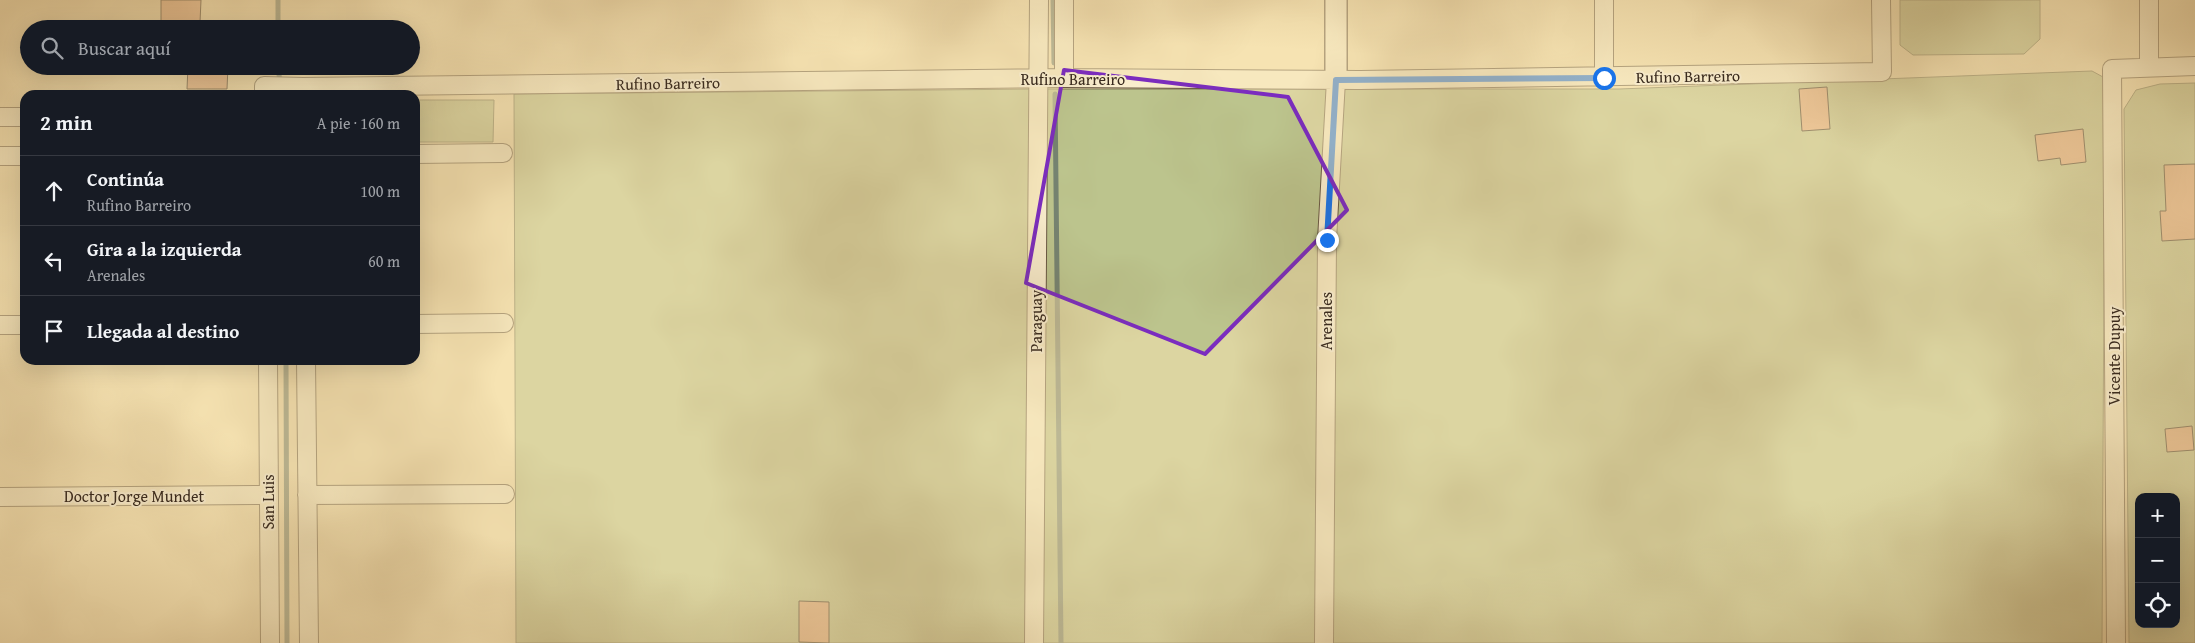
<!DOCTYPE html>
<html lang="es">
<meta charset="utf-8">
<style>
:root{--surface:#171b24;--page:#242831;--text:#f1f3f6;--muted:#9ea1a6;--line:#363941}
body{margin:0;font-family:"Gentium Book Plus",serif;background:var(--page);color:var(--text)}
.controls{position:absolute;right:15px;bottom:15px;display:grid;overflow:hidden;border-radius:10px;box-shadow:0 5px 20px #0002}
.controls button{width:45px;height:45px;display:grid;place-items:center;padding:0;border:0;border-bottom:1px solid var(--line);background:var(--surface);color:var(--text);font:25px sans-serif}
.stop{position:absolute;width:15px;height:15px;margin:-11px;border:4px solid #1a73e8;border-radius:50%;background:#fff}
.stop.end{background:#1a73e8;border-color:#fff;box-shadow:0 1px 5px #0008}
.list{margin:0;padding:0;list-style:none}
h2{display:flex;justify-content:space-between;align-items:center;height:65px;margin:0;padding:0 20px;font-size:21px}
h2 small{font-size:16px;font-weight:400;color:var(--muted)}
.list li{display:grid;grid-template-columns:32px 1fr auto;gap:15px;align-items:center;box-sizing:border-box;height:70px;padding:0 20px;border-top:1px solid var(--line)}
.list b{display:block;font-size:19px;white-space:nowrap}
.list p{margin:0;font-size:16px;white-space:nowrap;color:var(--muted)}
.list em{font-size:16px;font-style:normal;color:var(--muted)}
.icon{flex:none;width:28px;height:28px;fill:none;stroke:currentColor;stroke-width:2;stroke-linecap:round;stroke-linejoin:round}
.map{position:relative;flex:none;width:2195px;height:643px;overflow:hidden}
.search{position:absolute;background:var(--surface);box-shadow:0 5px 20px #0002;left:20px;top:20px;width:400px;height:55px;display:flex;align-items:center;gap:12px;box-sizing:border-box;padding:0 18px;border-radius:28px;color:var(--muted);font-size:19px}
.panel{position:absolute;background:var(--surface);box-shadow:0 5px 20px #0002;left:20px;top:90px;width:400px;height:275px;border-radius:15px}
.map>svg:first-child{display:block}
.green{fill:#bcc48d;stroke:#7a7756;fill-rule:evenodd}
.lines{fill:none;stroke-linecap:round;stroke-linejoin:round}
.stream{stroke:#758371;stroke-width:5}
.building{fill:#e7a97d;stroke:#382a1e}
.minor-casing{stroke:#685843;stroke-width:20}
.tertiary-casing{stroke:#685843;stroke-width:24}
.minor{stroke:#f9edcd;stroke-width:18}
.tertiary{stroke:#f9edcd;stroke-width:21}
.route{stroke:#1a73e8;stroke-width:6}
.marked{fill:none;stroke:#7b2cbf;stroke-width:4;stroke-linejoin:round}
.labels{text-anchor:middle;stroke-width:4;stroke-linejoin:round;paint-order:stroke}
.street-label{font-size:16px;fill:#382a1e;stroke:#f9edcd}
</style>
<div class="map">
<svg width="2195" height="643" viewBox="0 0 2195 643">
<rect width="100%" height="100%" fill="#f6e3b2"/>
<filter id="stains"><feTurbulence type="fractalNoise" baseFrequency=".004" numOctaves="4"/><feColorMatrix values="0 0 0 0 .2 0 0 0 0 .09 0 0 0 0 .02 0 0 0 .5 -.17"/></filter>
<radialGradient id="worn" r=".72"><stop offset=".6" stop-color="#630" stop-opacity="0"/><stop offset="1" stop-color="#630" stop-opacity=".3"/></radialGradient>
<path class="green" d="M 1900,0 L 2040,0 L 2040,39 L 2024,54 L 1913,55 L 1900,45 Z
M 2092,71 L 2103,77 L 2105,85 L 2102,643 L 516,643 L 514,94 L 1037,89 L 1619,89 Z
M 2195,83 L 2195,643 L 2129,643 L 2124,109 L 2136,90 L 2160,84 ZM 2139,497 L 2176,497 L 2176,624 L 2139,624 Z
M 415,100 L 494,100 L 493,142 L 415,142 Z"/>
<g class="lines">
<path class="stream" d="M 278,0 L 278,29
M 1053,0 L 1054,63
M 278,66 L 280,83
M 1055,94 L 1061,643
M 286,360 L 287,643"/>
</g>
<path class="building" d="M 161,0 L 201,0 L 200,22 L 161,21 Z
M 188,66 L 228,66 L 227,89 L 187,89 Z
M 1827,87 L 1830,129 L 1802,131 L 1799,89 Z
M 2083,129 L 2086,162 L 2061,165 L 2060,158 L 2038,161 L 2035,135 Z
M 2195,164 L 2195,239 L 2162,241 L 2160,211 L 2166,211 L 2164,165 Z
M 2192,426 L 2194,450 L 2167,452 L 2165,429 Z
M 799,601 L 829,602 L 829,643 L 799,642 Z"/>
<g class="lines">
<g class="minor-casing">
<path id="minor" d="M 2149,0 L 2149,67
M 1064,78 L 1064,0
M 1604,78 L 1604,0
M 264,95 L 264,86 L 303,87 L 1064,78 L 1360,80 L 1882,72 L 1881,0
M 0,117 L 25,117
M 415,154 L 503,153
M 0,156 L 25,156
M 415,324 L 504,323
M 0,325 L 25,325
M 268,360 L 270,643
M 306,360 L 309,643
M 307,495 L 505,494
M 0,497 L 268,495
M 1034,643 L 1039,0
M 1324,643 L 1327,240 L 1336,80
M 2116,643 L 2112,69 L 2195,66"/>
</g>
<g class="tertiary-casing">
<path id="tertiary" d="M 1336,0 L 1336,80"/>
</g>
<use href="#minor" class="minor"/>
<use href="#tertiary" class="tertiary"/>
</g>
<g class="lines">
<path class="route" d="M 1327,240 L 1336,80 L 1604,78"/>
</g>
<path d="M0 0H2195V643H0ZM 1064,70 L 1288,97 L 1347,210 L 1205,354 L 1026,283 Z" fill="#f6e3b2" fill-opacity=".55" fill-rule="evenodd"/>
<path class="marked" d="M 1064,70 L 1288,97 L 1347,210 L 1205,354 L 1026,283 Z"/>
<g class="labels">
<g class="street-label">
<text transform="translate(1688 76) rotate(-1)" y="6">Rufino Barreiro</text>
<text x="1073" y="85">Rufino Barreiro</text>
<text transform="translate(668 83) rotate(-1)" y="6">Rufino Barreiro</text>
<text transform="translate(1036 321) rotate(-90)" y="6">Paraguay</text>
<text transform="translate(1326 321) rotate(-90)" y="6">Arenales</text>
<text transform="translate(2114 356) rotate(-90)" y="6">Vicente Dupuy</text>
<text x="134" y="502">Doctor Jorge Mundet</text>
<text transform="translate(268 502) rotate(-90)" y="6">San Luis</text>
</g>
</g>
<rect width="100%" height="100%" filter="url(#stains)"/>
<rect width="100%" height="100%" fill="url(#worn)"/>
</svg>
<div class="controls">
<button>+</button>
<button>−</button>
<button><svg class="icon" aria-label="locate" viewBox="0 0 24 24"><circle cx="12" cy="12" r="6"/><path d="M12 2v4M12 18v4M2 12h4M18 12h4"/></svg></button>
</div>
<div class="stop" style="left:1604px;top:78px"></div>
<div class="stop end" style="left:1327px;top:240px"></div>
<div class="search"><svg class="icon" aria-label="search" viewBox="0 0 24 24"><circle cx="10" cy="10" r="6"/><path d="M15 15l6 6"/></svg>Buscar aquí</div>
<section class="panel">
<h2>2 min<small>A pie · 160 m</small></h2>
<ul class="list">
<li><svg class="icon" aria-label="ahead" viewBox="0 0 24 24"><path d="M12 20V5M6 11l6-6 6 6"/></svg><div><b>Continúa</b><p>Rufino Barreiro</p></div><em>100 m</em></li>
<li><svg class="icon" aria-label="left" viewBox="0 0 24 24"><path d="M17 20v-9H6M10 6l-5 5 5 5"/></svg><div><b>Gira a la izquierda</b><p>Arenales</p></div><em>60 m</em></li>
<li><svg class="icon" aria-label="arrive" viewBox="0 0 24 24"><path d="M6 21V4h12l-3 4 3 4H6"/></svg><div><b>Llegada al destino</b></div></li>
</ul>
</section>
</div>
